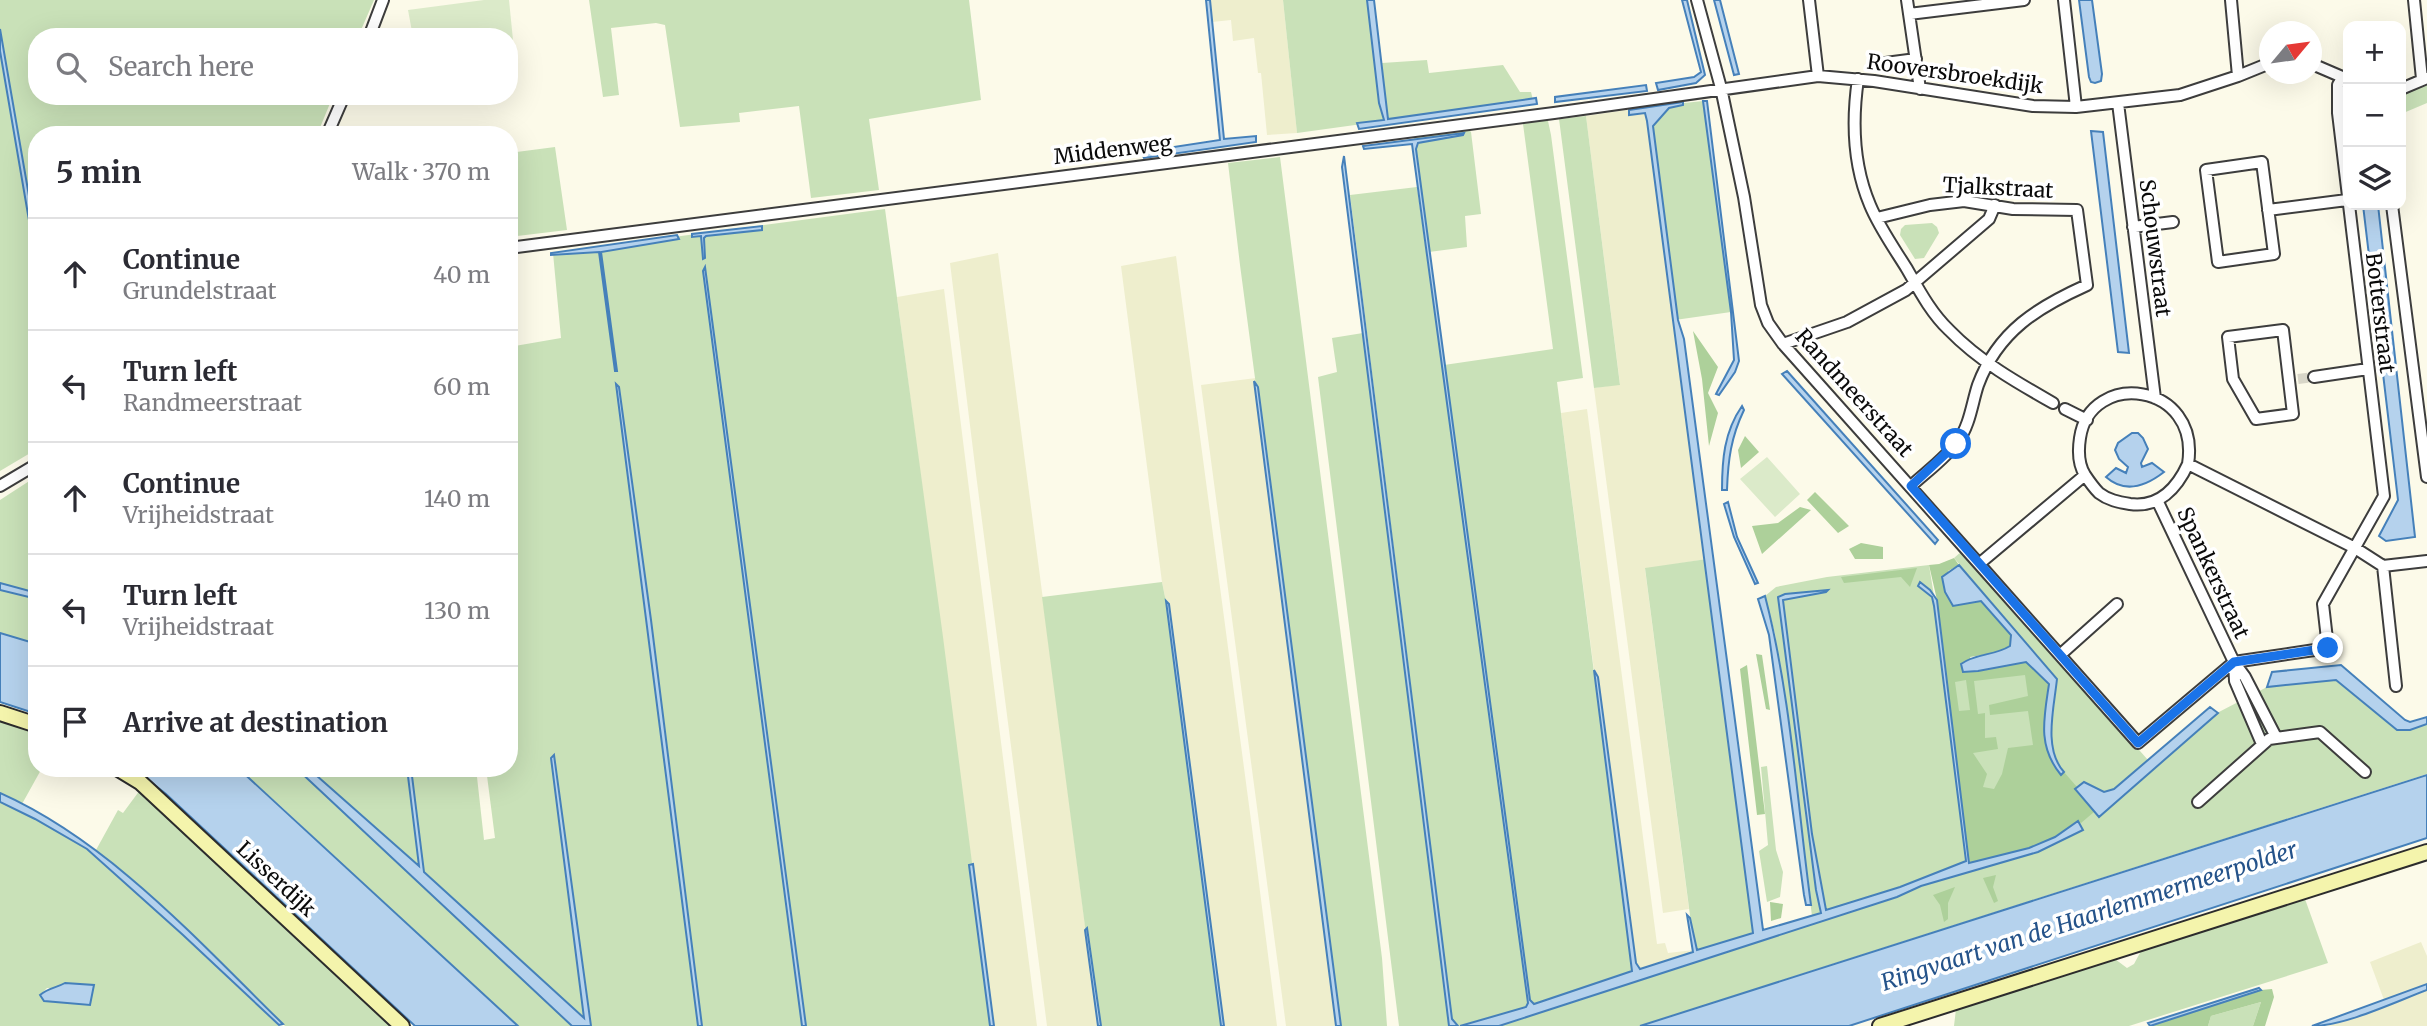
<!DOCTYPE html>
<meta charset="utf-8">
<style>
:root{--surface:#fff;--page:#f2f2f3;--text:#2b2b33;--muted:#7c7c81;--line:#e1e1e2}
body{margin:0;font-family:Merriweather,serif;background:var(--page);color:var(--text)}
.controls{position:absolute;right:21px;top:21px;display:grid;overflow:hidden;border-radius:14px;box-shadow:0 7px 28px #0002}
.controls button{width:63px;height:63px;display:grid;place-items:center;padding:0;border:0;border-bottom:2px solid var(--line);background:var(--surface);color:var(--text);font:35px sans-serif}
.compass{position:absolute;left:2259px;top:21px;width:63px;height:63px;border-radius:50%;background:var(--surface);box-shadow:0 7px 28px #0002;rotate:61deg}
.stop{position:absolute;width:21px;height:21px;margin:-16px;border:5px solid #1a73e8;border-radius:50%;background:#fff}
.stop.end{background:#1a73e8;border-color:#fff;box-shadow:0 2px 7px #0008}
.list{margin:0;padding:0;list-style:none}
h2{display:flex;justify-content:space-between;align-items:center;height:91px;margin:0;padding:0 28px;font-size:30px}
h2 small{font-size:23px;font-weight:400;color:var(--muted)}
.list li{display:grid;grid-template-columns:46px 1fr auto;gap:21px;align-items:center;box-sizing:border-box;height:112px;padding:0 28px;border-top:2px solid var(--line)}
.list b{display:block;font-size:26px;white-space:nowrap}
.list p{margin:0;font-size:23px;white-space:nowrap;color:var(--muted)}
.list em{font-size:23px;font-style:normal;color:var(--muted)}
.icon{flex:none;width:38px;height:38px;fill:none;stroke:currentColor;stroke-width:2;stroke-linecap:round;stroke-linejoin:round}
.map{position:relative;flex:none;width:2427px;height:1026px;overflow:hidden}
.search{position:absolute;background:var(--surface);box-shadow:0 7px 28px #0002;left:28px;top:28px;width:490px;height:77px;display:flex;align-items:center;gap:18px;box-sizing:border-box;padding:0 24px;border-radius:28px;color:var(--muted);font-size:26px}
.panel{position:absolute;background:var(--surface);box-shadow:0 7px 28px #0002;left:28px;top:126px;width:490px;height:651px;border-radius:28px}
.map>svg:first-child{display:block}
.farmland{fill:#eeeecd}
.green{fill:#c9e1b8;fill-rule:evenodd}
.forest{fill:#add09a;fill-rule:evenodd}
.pitch{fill:#dbeac9}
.water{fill:#b5d2ed;stroke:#4580ba;stroke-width:2}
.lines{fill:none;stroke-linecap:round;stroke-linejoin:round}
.street-tunnel{stroke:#d8d6c8;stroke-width:10;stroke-dasharray:10 5;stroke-linecap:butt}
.street-casing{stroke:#3d3d3d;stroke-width:14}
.secondary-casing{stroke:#2c2c2c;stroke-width:18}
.street{stroke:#fff;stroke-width:10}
.secondary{stroke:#f4f4ac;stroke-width:14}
.route{stroke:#1a73e8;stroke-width:9}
.labels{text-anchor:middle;stroke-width:7;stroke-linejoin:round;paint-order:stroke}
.street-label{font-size:21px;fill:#0a0a0a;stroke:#fff}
.water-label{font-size:23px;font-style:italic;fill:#25538a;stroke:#fff}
</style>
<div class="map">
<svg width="2427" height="1026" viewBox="0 0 2427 1026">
<rect width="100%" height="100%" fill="#fcfae9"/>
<path class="farmland" d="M 1210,0 L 1283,0 L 1297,133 L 1267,135 L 1261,73 L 1258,73 L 1254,38 L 1233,41 L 1231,20 L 1212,22 Z
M 1647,107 L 1707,559 L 1645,569 L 1689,909 L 1663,913 L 1594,388 L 1620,384 L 1586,116 Z
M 998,253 L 1069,800 L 1098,1026 L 1047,1026 L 976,474 L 950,263 Z
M 1176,256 L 1252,828 L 1277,1026 L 1224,1026 L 1169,604 L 1165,597 L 1162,582 L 1121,266 Z
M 944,289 L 973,521 L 1037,1026 L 993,1026 L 897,297 Z
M 1256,378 L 1258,387 L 1341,1026 L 1286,1026 L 1201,385 Z
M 1587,409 L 1657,944 L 1665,943 L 1668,953 L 1694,950 L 1695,954 L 1640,969 L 1636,963 L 1618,857 L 1561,413 Z
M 2421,942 L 2427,956 L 2427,984 L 2384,1000 L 2370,962 Z
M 2427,990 L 2427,1026 L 2327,1026 L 2387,1006 Z"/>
<path class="green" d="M 0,0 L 374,0 L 358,37 L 37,37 L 37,96 L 333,96 L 317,135 L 37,135 L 37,449 L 0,471 Z
M 589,0 L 969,0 L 981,100 L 869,119 L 879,190 L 811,198 L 799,106 L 739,113 L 740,122 L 680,127 L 665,25 L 656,23 L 611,28 L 619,95 L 603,97 Z
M 1283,0 L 1367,0 L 1379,103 L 1384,121 L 1297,133 Z
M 1427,60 L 1429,73 L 1503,65 L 1520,92 L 1531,92 L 1533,100 L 1388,120 L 1382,63 Z
M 2427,85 L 2427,103 L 2401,114 L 2401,94 Z
M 1703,101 L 1731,312 L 1675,320 L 1647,107 Z
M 1586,116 L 1620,385 L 1594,388 L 1559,119 Z
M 1545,120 L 1548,121 L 1551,135 L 1583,378 L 1557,382 L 1632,971 L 1534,1004 L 1530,1000 L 1484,669 L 1528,1003 L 1526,1007 L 1458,1026 L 1452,1019 L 1350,195 L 1417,187 L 1460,494 L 1444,365 L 1553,349 L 1523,124 Z
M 1467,128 L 1471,132 L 1481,214 L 1465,216 L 1467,247 L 1429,252 L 1416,149 L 1417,143 L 1463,134 L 1414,139 L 1413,134 Z
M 555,147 L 567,230 L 509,237 L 509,153 Z
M 1280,157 L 1382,958 L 1387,1026 L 1341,1026 L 1240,265 L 1228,163 Z
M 885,209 L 943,637 L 993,1026 L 514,1026 L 284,809 L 238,768 L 476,768 L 484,840 L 495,838 L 486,768 L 509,768 L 509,347 L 561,338 L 553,253 Z
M 1932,223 L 1937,227 L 1939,233 L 1924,258 L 1915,259 L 1900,235 L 1901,229 L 1905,225 Z
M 1363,333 L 1449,1026 L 1399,1026 L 1318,377 L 1337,372 L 1332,338 Z
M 37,476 L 37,593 L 0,583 L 0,500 Z
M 1962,551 L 2148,760 L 2114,789 L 2105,792 L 2084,782 L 2075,789 L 2099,817 L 2217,713 L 2267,687 L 2336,680 L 2397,730 L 2410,730 L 2427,724 L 2427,774 L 1639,1026 L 1499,1026 L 1897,897 L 1921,886 L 2082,830 L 1969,863 L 1945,670 L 2026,662 L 2056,763 L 2051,734 L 2057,679 L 1954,558 Z
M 1707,559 L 1753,933 L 1695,954 L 1645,568 Z
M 1929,565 L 1934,596 L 1930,590 L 1918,586 L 1932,597 L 1934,606 L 1966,861 L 1900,887 L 1826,910 L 1812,834 L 1783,599 L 1827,590 L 1785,594 L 1778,598 L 1816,890 L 1821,913 L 1812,916 L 1782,681 L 1775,634 L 1765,596 L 1776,587 L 1827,577 Z
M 1162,582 L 1165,597 L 1169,604 L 1224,1026 L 1098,1026 L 1042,597 Z
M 0,590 L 37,599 L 37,644 L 0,633 Z
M 0,714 L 37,727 L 37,768 L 42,768 L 22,804 L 0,793 Z
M 1767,766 L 1776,850 L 1783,872 L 1780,897 L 1767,902 L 1759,851 L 1768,845 L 1761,767 Z
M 140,790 L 398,1026 L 285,1026 L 185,928 L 96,850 L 118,810 L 123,813 Z
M 0,802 L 35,819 L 87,849 L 183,935 L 279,1026 L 0,1026 ZM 47,988 L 56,988 L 59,1003 L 45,1001 L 40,995 Z
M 2305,899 L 2328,963 L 2129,1026 L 1954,1026 L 1956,1009 L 1964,1006 L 2115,959 L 2127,968 L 2134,964 L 2141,951 Z
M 2261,1002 L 2253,1026 L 2208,1026 L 2211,1016 Z"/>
<path class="forest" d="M 1693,331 L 1718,367 L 1708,393 L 1718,413 L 1709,446 L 1702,379 Z
M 1745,436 L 1759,452 L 1741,468 L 1738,450 Z
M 1815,492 L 1849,526 L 1838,533 L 1807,500 Z
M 1800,507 L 1811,510 L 1762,554 L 1752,526 L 1778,523 Z
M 1861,543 L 1883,547 L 1883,559 L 1855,559 L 1849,549 Z
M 1954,558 L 1959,565 L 1948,571 L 1954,606 L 1981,601 L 2011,635 L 2010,646 L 2000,652 L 1970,657 L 1978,671 L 2026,662 L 2049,684 C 2044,717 2037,746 2061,775 L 2064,772 L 2077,787 L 2075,790 L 2094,812 L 2081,823 L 2078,821 L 2055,837 L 2029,848 L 1969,863 L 1937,600 L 1929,565 L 1939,564 ZM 2025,675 L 2028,696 L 1989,705 L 1990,715 L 2028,711 L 2033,745 L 2008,748 L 2002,774 L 1994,789 L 1983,787 L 1987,774 L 1973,753 L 1998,749 L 1996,737 L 1985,738 L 1985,713 L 1978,714 L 1974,681 ZM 1966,680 L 1970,710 L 1959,711 L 1955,682 Z
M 1917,568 L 1910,587 L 1901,577 L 1844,583 L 1841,577 Z
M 1756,654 L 1762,655 L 1770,710 L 1766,709 Z
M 1747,665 L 1765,814 L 1757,815 L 1740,669 Z
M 1996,875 L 1993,887 L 1998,901 L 1994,903 L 1983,878 Z
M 1955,887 L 1948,903 L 1948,919 L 1944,922 L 1940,905 L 1933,895 Z
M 1770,902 L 1783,904 L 1781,918 L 1771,921 Z
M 2272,989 L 2274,997 L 2265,1026 L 2253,1026 L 2261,1002 L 2211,1016 L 2208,1026 L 2150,1026 L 2261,990 Z"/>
<path class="pitch" d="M 484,0 L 509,0 L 513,40 L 509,41 L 509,37 L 413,37 L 408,10 Z
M 1767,457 L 1800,494 L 1775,517 L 1740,479 Z"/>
<path class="water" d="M 1206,0 L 1210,0 L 1224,139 L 1256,136 L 1256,142 L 1144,158 L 1141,152 L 1220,140 Z
M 1367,0 L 1374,0 L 1388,119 L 1536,98 L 1537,104 L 1359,129 L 1357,123 L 1384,120 L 1379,103 Z
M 1682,0 L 1687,0 L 1705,75 L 1696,83 L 1658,90 L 1656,83 L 1694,77 L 1701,72 Z
M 1714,0 L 1720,0 L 1739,74 L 1734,75 Z
M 2079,0 L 2092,0 L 2102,74 L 2101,81 L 2095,83 L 2091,82 L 2089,77 Z
M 0,29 L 37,242 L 37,267 L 0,51 Z
M 1646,85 L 1647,91 L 1555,102 L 1555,97 Z
M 1703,101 L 1707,101 L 1739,361 L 1735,372 L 1719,395 L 1716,394 L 1734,360 L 1731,312 Z
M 1683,102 L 1683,105 L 1669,108 L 1653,126 L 1678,320 L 1684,339 L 1763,930 L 1821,913 L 1816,890 L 1778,597 L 1785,594 L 1828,590 L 1826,592 L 1783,600 L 1812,834 L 1826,910 L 1900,887 L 1966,861 L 1934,606 L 1932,597 L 1918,586 L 1920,582 L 1930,590 L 1937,600 L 1969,863 L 2029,848 L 2055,837 L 2078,821 L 2083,830 L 2038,852 L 1921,886 L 1897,897 L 1499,1026 L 1460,1026 L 1526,1007 L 1528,1003 L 1412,144 L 1364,149 L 1363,146 L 1464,133 L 1463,135 L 1418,143 L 1416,149 L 1530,1000 L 1534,1004 L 1632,971 L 1594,670 L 1598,677 L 1636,963 L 1640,969 L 1693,952 L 1687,915 L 1690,918 L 1697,950 L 1753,933 L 1647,121 L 1645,113 L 1629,115 L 1629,110 Z
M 2091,131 L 2103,132 L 2129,353 L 2118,352 Z
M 1344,156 L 1452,1019 L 1458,1026 L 1449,1026 L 1342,167 Z
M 2363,205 L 2378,205 L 2415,537 L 2386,541 L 2379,536 L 2398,500 Z
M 762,226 L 762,230 L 706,236 L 704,238 L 705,258 L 703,259 L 701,236 L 692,237 L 692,234 Z
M 677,235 L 679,239 L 601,252 L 617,371 L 615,371 L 599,252 L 551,255 L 551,253 Z
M 705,267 L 806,1026 L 802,1026 L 703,271 Z
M 1787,371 L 1938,540 L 1935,544 L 1782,374 Z
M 1254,381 L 1258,387 L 1341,1026 L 1336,1026 Z
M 616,384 L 619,387 L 651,620 L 702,1026 L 698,1026 Z
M 1742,406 L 1744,410 C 1731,437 1728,460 1727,490 L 1722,490 C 1722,460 1724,432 1742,406 Z
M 2132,433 L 2138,433 L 2143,438 L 2148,449 L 2141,463 L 2142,467 L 2152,463 L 2164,472 C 2146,486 2125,494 2106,477 L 2116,468 L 2126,473 L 2128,467 L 2119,459 L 2115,450 L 2118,443 Z
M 1728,502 L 1737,537 L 1758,583 L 1755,584 L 1734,537 L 1724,504 Z
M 1959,565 L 2057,679 C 2054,708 2043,749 2064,772 L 2061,775 C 2037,746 2044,718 2049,684 L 2026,662 L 1978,671 L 1963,672 L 1961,664 C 1976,653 1994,656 2010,646 L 2011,635 L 1981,601 L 1953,606 L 1945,592 L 1942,577 Z
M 0,583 L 37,593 L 37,599 L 0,590 Z
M 1765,596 C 1791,696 1797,802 1811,905 L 1806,905 L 1804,895 L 1769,635 L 1758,599 Z
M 1166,601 L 1169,604 L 1224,1026 L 1221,1026 Z
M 0,633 L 37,644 L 37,714 L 0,702 Z
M 2341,665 L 2405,720 L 2410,722 L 2427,717 L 2427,724 L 2410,730 L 2397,730 L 2336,680 L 2267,687 L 2272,672 Z
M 2210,707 L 2218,713 L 2099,817 L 2075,789 L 2084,782 L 2104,792 L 2114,789 Z
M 554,755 L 591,1026 L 572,1026 L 296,768 L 308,768 L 419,866 L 407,768 L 411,768 L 424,872 L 584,1018 L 551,758 Z
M 133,768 L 238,768 L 518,1026 L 415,1026 L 166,794 Z
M 2427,775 L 2427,838 L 1849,1026 L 1640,1026 Z
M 0,793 C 110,842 198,941 283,1024 L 279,1025 L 183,935 L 87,849 L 35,819 L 0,802 Z
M 973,864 L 994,1026 L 990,1026 L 969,865 Z
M 1087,928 L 1101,1026 L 1098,1026 L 1085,930 Z
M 65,983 L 94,985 L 90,1005 L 44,1001 L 40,995 C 48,988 56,988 65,983 Z
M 2427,984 L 2427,990 C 2395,1002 2345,1026 2312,1026 Z
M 2259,988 L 2261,990 L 2150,1026 L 2148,1023 Z"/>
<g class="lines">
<path class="street-tunnel" d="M 2298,379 L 2314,377"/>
<g class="street-casing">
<path id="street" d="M 1697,0 L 1721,88 L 1744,197 L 1761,305 L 1768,323 L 1783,344 L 1979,564 L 2085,475 C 2089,481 2094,488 2099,493 C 2108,500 2118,502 2130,504 C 2159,508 2177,488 2188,464 L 2355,548 L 2383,566 L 2427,561
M 1809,0 L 1818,76
M 1907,0 L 1920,89
M 2064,0 L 2076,107
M 2231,0 L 2238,76
M 2414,0 L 2422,79
M 1909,14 L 2024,0
M 369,37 L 383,0
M 1878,64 L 1916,59
M 2312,64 L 2347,79
M 1858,79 C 1852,120 1853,165 1870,205 C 1879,227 1894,248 1907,269 C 1919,290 1931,313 1949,330 C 1979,361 2016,382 2053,403
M 2401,89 L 2427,78
M 2118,103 L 2155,398
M 327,135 L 344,96
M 2262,162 L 2274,254 L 2218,262 L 2206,170 Z
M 2392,205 L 2427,477
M 2268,210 L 2347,200
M 1877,218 L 1930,205 L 1964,201 L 2013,209 L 2077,210 L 2087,285 C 2038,307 1998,331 1978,385 C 1972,403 1970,425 1958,441 C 1946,458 1926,472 1911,486
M 2133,227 L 2173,222
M 509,248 L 1554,113 L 1818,76 L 1874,81 L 2033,106 L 2076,107 L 2180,95 L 2238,76 L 2270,63
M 2283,330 L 2293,414 L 2256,419 L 2233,379 L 2228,337 Z
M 1783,344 L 1847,322 L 1906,290 L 1989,219 L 1995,205
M 2314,377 L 2368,369
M 2065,409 L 2087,420
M 2085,475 C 2078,464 2078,451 2080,438 C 2090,369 2201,382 2188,464
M 0,486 L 37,464
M 2157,500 L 2234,662 L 2245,677 L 2276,737
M 1979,564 L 2138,743 L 2234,662 L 2328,648 L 2323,604 L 2384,496 L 2338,113 L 2338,85 L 2343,77
M 2383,566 L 2396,686
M 2060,655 L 2117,604
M 2234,662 L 2235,681 L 2262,744
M 2198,802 L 2269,739 L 2320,732 L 2365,772"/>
</g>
<g class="secondary-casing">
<path id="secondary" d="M 0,713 L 37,725
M 117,768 L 140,782 L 402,1026
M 1880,1026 L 2427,852"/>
</g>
<use href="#street" class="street"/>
<use href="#secondary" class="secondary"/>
</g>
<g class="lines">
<path class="route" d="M 1956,444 L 1911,486 L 2138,743 L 2234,662 L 2328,648"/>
</g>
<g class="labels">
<g class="street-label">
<text transform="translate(1955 74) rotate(8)" y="7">Rooversbroekdijk</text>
<text transform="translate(1113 150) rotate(-7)" y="7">Middenweg</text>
<text transform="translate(1998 188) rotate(3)" y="7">Tjalkstraat</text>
<text transform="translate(2155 248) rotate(83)" y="7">Schouwstraat</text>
<text transform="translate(2380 313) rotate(83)" y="7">Botterstraat</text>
<text transform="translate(1854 393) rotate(48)" y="7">Randmeerstraat</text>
<text transform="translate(2213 573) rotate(65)" y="7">Spankerstraat</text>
<text transform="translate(276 879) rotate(43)" y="7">Lisserdijk</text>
</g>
<g class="water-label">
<text transform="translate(2089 916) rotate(-18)" y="8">Ringvaart van de Haarlemmermeerpolder</text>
</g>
</g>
</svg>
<div class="controls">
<button>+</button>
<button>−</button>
<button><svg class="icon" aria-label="layers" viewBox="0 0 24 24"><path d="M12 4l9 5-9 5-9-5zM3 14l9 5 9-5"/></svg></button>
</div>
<svg class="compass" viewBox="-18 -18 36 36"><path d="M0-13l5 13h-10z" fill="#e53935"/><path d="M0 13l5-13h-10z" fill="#7c7c81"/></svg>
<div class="stop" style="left:1956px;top:444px"></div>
<div class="stop end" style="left:2328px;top:648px"></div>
<div class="search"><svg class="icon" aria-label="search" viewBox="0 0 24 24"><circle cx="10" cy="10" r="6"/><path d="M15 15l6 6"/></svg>Search here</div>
<section class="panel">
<h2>5 min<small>Walk · 370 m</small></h2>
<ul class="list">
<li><svg class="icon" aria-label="ahead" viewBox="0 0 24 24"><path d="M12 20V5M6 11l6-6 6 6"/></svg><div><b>Continue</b><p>Grundelstraat</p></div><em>40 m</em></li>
<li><svg class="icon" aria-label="left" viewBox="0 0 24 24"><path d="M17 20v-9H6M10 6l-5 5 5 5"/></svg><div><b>Turn left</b><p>Randmeerstraat</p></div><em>60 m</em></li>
<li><svg class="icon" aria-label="ahead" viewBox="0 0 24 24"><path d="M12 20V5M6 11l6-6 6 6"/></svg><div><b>Continue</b><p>Vrijheidstraat</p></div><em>140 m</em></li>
<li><svg class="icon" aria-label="left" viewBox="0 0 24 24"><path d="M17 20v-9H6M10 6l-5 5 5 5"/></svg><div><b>Turn left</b><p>Vrijheidstraat</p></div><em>130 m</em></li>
<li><svg class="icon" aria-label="arrive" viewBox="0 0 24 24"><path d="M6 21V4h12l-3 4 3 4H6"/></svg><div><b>Arrive at destination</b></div></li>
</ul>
</section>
</div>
